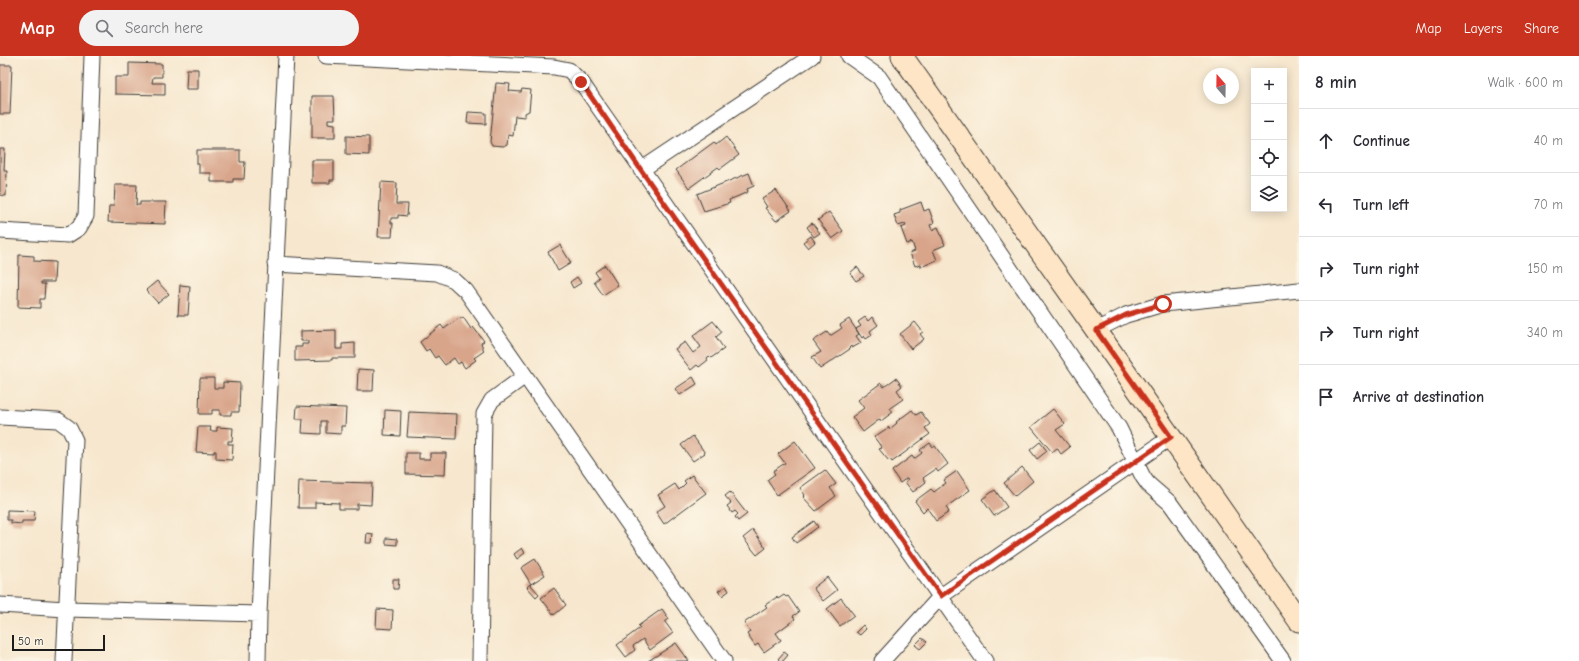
<!DOCTYPE html>
<meta charset="utf-8">
<style>
:root{--surface:#fff;--page:#f2f2f3;--text:#2b2b33;--muted:#7c7c81;--line:#e1e1e2;--accent:#c8321e}
body{margin:0;font-family:"Comic Neue",sans-serif;background:var(--page);color:var(--text)}
.controls{position:absolute;right:12px;top:12px;display:grid;overflow:hidden;border-radius:0px;box-shadow:0 2px 10px #0003}
.controls button{width:36px;height:36px;display:grid;place-items:center;padding:0;border:0;border-bottom:1px solid var(--line);background:var(--surface);color:var(--text);font:20px sans-serif}
.compass{position:absolute;left:1203px;top:12px;width:36px;height:36px;border-radius:50%;background:var(--surface);box-shadow:0 2px 10px #0003;rotate:340deg}
.scale{position:absolute;left:12px;bottom:10px;width:93px;box-sizing:border-box;padding-left:4px;border:2px solid #1c1c1c;border-top:0;font-size:11px;line-height:14px;white-space:nowrap;color:#1c1c1c;-webkit-text-stroke:3px #fcf5e5;paint-order:stroke}
.stop{position:absolute;width:12px;height:12px;margin:-9px;border:3px solid #c8321e;border-radius:50%;background:#fff}
.stop.end{background:#c8321e;border-color:#fff;box-shadow:0 1px 4px #0008}
.list{margin:0;padding:0;list-style:none}
h2{display:flex;justify-content:space-between;align-items:center;height:52px;margin:0;padding:0 16px;font-size:17px}
h2 small{font-size:13px;font-weight:400;color:var(--muted)}
.list li{display:grid;grid-template-columns:26px 1fr auto;gap:12px;align-items:center;box-sizing:border-box;height:64px;padding:0 16px;border-top:1px solid var(--line)}
.list b{display:block;font-size:15px;white-space:nowrap}
.list em{font-size:13px;font-style:normal;color:var(--muted)}
.icon{flex:none;width:22px;height:22px;fill:none;stroke:currentColor;stroke-width:2;stroke-linecap:round;stroke-linejoin:round}
.map{position:relative;flex:none;width:1299px;height:605px;overflow:hidden}
header{display:flex;align-items:center;gap:24px;box-sizing:border-box;height:56px;padding:0 20px;background:var(--accent);color:#fff}
header strong{font-size:19px}
nav{display:flex;gap:22px;margin-inline-start:auto;font-size:14px}
.search{width:280px;height:36px;background:var(--page);display:flex;align-items:center;gap:10px;box-sizing:border-box;padding:0 14px;border-radius:22px;color:var(--muted);font-size:15px}
main{display:flex}
aside{flex:1;background:var(--surface)}
.map>svg:first-child{display:block}
.building{fill:#d8a48a}
.lines{fill:none;stroke-linecap:round;stroke-linejoin:round}
.street-casing{stroke:#3d3a37;stroke-width:17}
.secondary-casing{stroke:#3d3a37;stroke-width:23}
.street{stroke:#fff;stroke-width:15}
.secondary{stroke:#fee5c5;stroke-width:21}
.route{stroke:#c8321e;stroke-width:5}
</style>
<header>
<strong>Map</strong>
<div class="search"><svg class="icon" aria-label="search" viewBox="0 0 24 24"><circle cx="10" cy="10" r="6"/><path d="M15 15l6 6"/></svg>Search here</div>
<nav><a>Map</a><a>Layers</a><a>Share</a></nav>
</header>
<main>
<div class="map">
<svg width="1299" height="605" viewBox="0 0 1299 605">
<rect width="100%" height="100%" fill="#fcf5e5"/>
<filter id="ink" filterUnits="userSpaceOnUse"><feTurbulence type="fractalNoise" baseFrequency=".025" numOctaves="2"/><feDisplacementMap in="SourceGraphic" scale="8" xChannelSelector="R" yChannelSelector="G"/><feConvolveMatrix kernelMatrix="1 2 1 2 8 2 1 2 1" color-interpolation-filters="sRGB"/></filter>
<filter id="wash" filterUnits="userSpaceOnUse"><feTurbulence type="fractalNoise" baseFrequency=".012" numOctaves="4" result="noise"/><feDisplacementMap in="SourceGraphic" scale="16" xChannelSelector="R" yChannelSelector="G"/><feGaussianBlur stdDeviation="0.9" result="paint"/><feColorMatrix in="noise" values="0 0 0 0 0 0 0 0 0 0 0 0 0 0 0 0 0 1.4 0 .05"/><feComposite in="paint" operator="in"/></filter>
<g filter="url(#wash)">
<rect width="100%" height="100%" fill="#f7e7ce"/>
<g id="blocks">
<path class="building" d="M 129,7 L 162,8 L 162,21 L 153,21 L 152,27 L 165,27 L 165,39 L 115,38 L 115,21 L 129,21 Z
M 0,9 L 12,9 L 10,58 L 0,58 Z
M 187,13 L 198,13 L 198,33 L 186,33 Z
M 496,27 L 510,28 L 509,35 L 521,36 L 522,33 L 531,34 L 529,55 L 525,57 L 525,61 L 515,60 L 513,80 L 508,79 L 507,89 L 503,91 L 492,90 L 490,86 Z
M 312,40 L 334,40 L 335,63 L 328,63 L 328,67 L 335,68 L 335,82 L 312,82 Z
M 468,56 L 486,57 L 486,68 L 467,67 Z
M 346,80 L 369,81 L 369,99 L 346,98 Z
M 726,81 L 739,99 L 720,113 L 718,111 L 689,132 L 676,114 L 714,86 L 716,89 Z
M 0,93 L 5,93 L 4,115 L 7,115 L 6,140 L 0,139 Z
M 197,94 L 240,94 L 240,106 L 245,106 L 244,123 L 233,123 L 233,126 L 211,126 L 211,117 L 199,117 L 199,108 L 197,108 Z
M 312,104 L 334,104 L 334,124 L 330,124 L 330,127 L 312,127 Z
M 749,117 L 754,130 L 747,133 L 748,136 L 729,144 L 730,147 L 704,155 L 697,138 Z
M 381,126 L 397,127 L 396,148 L 408,148 L 407,160 L 398,159 L 398,162 L 391,162 L 391,167 L 393,167 L 392,181 L 378,181 Z
M 115,129 L 137,129 L 136,149 L 140,149 L 140,146 L 166,146 L 165,168 L 108,166 L 109,150 L 114,150 Z
M 776,134 L 791,155 L 776,165 L 765,152 L 767,151 L 762,143 Z
M 921,146 L 924,155 L 929,153 L 934,167 L 930,169 L 932,174 L 938,171 L 945,189 L 933,194 L 937,204 L 921,211 L 921,208 L 915,210 L 910,197 L 915,195 L 912,186 L 907,188 L 901,172 L 906,170 L 905,168 L 898,170 L 894,159 L 900,157 L 900,154 Z
M 829,156 L 843,175 L 832,183 L 818,164 Z
M 812,167 L 820,177 L 814,181 L 807,171 Z
M 811,180 L 815,186 L 808,192 L 803,186 Z
M 560,189 L 571,207 L 558,215 L 548,196 Z
M 19,199 L 34,200 L 34,205 L 55,206 L 54,226 L 41,226 L 41,228 L 45,228 L 44,243 L 40,243 L 40,252 L 18,251 Z
M 605,209 L 618,229 L 603,239 L 594,226 L 599,222 L 595,216 Z
M 857,211 L 864,220 L 856,225 L 850,217 Z
M 577,221 L 581,227 L 573,232 L 570,226 Z
M 157,225 L 169,238 L 158,247 L 146,234 Z
M 180,229 L 190,230 L 188,259 L 178,259 Z
M 463,261 L 471,273 L 473,271 L 484,285 L 481,287 L 484,295 L 474,302 L 476,304 L 465,312 L 461,306 L 458,308 L 454,302 L 445,309 L 438,300 L 435,302 L 429,293 L 426,295 L 420,286 L 441,269 L 444,273 L 459,262 L 460,263 Z
M 865,261 L 868,265 L 872,261 L 878,269 L 870,275 L 872,279 L 866,283 L 864,280 L 862,282 L 856,273 L 861,270 L 858,266 Z
M 849,263 L 859,278 L 856,280 L 861,287 L 852,292 L 851,290 L 849,292 L 850,293 L 820,313 L 812,301 L 821,296 L 813,285 L 827,276 L 830,280 L 842,272 L 840,269 Z
M 713,265 L 722,276 L 716,281 L 724,293 L 711,302 L 709,300 L 707,302 L 708,304 L 699,311 L 697,309 L 691,314 L 675,293 L 685,286 L 693,297 L 701,291 L 693,280 Z
M 915,266 L 923,276 L 920,278 L 924,283 L 911,293 L 900,278 Z
M 336,274 L 336,293 L 342,293 L 342,288 L 355,287 L 355,302 L 332,302 L 332,304 L 295,305 L 295,291 L 302,291 L 302,288 L 308,288 L 308,285 L 301,285 L 301,275 Z
M 358,313 L 374,314 L 373,335 L 357,335 Z
M 693,321 L 697,328 L 680,339 L 675,333 Z
M 200,322 L 214,322 L 214,332 L 223,332 L 223,326 L 240,327 L 239,356 L 231,356 L 231,359 L 220,359 L 220,354 L 212,354 L 212,358 L 199,358 Z
M 896,322 L 902,330 L 897,334 L 903,343 L 890,352 L 893,356 L 881,365 L 880,363 L 863,376 L 852,361 L 864,352 L 858,344 L 881,327 L 884,331 Z
M 297,350 L 346,352 L 345,370 L 341,370 L 341,378 L 326,377 L 326,365 L 321,365 L 321,378 L 302,377 L 303,363 L 296,363 Z
M 1053,353 L 1065,368 L 1056,374 L 1070,391 L 1061,398 L 1057,392 L 1052,396 L 1031,371 Z
M 385,354 L 401,355 L 400,380 L 384,379 Z
M 912,354 L 916,359 L 921,356 L 930,368 L 925,372 L 930,378 L 892,406 L 890,403 L 888,404 L 879,393 L 882,392 L 874,381 L 889,371 L 890,373 L 897,367 L 896,366 Z
M 409,356 L 457,358 L 456,383 L 407,381 Z
M 198,371 L 211,371 L 210,375 L 217,375 L 217,371 L 233,372 L 232,385 L 228,385 L 228,388 L 233,388 L 232,404 L 216,403 L 216,395 L 214,395 L 214,397 L 196,396 Z
M 693,380 L 705,397 L 693,405 L 681,389 Z
M 795,385 L 815,412 L 777,439 L 767,424 L 775,418 L 773,415 L 785,407 L 778,398 Z
M 1040,386 L 1047,395 L 1037,403 L 1030,394 Z
M 930,387 L 933,391 L 935,390 L 948,408 L 938,416 L 936,413 L 923,422 L 926,426 L 913,436 L 905,426 L 908,424 L 907,422 L 900,427 L 892,415 L 912,400 L 914,403 L 922,397 L 920,394 Z
M 406,397 L 419,397 L 419,403 L 430,403 L 430,397 L 446,397 L 445,419 L 406,418 Z
M 1022,411 L 1033,425 L 1015,440 L 1004,427 Z
M 825,414 L 836,428 L 830,432 L 836,440 L 816,455 L 803,441 L 805,439 L 800,432 Z
M 957,415 L 970,434 L 946,451 L 949,456 L 936,465 L 927,452 L 923,456 L 915,445 L 931,433 L 934,436 L 946,427 L 944,424 Z
M 692,419 L 706,437 L 664,468 L 656,456 L 665,450 L 658,439 L 675,428 L 679,434 L 686,427 L 684,425 Z
M 299,425 L 372,427 L 371,449 L 357,448 L 357,453 L 339,453 L 339,447 L 315,446 L 315,452 L 298,452 Z
M 995,434 L 1007,451 L 994,460 L 982,443 Z
M 730,436 L 747,458 L 738,465 L 735,461 L 738,458 L 735,455 L 732,457 L 727,450 L 731,447 L 725,440 Z
M 7,454 L 35,455 L 34,465 L 22,465 L 22,468 L 11,467 L 11,464 L 7,464 Z
M 814,465 L 818,471 L 796,487 L 792,481 Z
M 753,474 L 766,492 L 757,499 L 743,482 Z
M 367,477 L 373,478 L 372,487 L 366,487 Z
M 386,482 L 397,483 L 397,489 L 386,488 Z
M 522,492 L 525,497 L 517,503 L 514,498 Z
M 535,503 L 545,519 L 531,528 L 521,512 Z
M 827,521 L 837,534 L 823,545 L 813,532 Z
M 393,523 L 399,523 L 398,533 L 393,533 Z
M 530,528 L 539,538 L 536,541 L 527,531 Z
M 726,530 L 729,535 L 722,540 L 718,535 Z
M 554,532 L 566,549 L 554,559 L 541,542 Z
M 784,539 L 786,541 L 788,540 L 799,556 L 793,560 L 795,563 L 776,577 L 781,584 L 764,596 L 758,588 L 755,590 L 747,578 L 750,576 L 744,567 L 767,551 L 765,549 L 777,541 L 778,543 Z
M 841,542 L 854,559 L 840,570 L 827,553 Z
M 377,553 L 393,554 L 392,573 L 376,572 Z
M 662,553 L 669,563 L 665,566 L 673,577 L 650,594 L 643,583 L 633,590 L 635,594 L 626,601 L 617,589 L 640,572 L 638,570 Z
M 863,569 L 866,573 L 860,579 L 856,576 Z
M 922,582 L 927,586 L 920,593 L 915,589 Z
M 676,587 L 689,605 L 648,605 Z
M 784,596 L 788,599 L 783,605 L 780,605 L 778,603 Z"/>
</g>
</g>
<g filter="url(#ink)">
<use href="#blocks" fill-opacity="0" stroke="#3d3a37" stroke-width="1"/>
<g class="lines">
<g class="street-casing">
<path id="street" d="M 326,0 L 554,11 L 569,14 L 581,26 L 985,605
M 849,0 L 879,21 L 1119,372 L 1143,421 L 1148,428 L 1170,447 L 1283,605
M 641,114 L 812,0
M 0,175 L 68,179 L 79,172 L 86,160 L 92,0
M 275,208 L 437,217 L 454,224 L 466,235 L 724,605
M 1096,274 L 1126,259 L 1163,248 L 1299,234
M 0,361 L 58,364 L 69,372 L 75,384 L 64,605
M 0,549 L 66,553 L 259,558
M 258,605 L 259,558 L 286,0
M 480,605 L 484,358 L 492,344 L 525,320
M 882,605 L 941,540 L 1171,381"/>
</g>
<g class="secondary-casing">
<path id="secondary" d="M 902,0 L 1096,274 L 1299,565"/>
</g>
<use href="#street" class="street"/>
<use href="#secondary" class="secondary"/>
</g>
</g>
<g class="lines" filter="url(#ink)">
<path class="route" d="M 581,26 L 641,114 L 941,540 L 1171,381 L 1096,274 L 1126,259 L 1163,248"/>
</g>
</svg>
<div class="controls">
<button>+</button>
<button>−</button>
<button><svg class="icon" aria-label="locate" viewBox="0 0 24 24"><circle cx="12" cy="12" r="6"/><path d="M12 2v4M12 18v4M2 12h4M18 12h4"/></svg></button>
<button><svg class="icon" aria-label="layers" viewBox="0 0 24 24"><path d="M12 4l9 5-9 5-9-5zM3 14l9 5 9-5"/></svg></button>
</div>
<svg class="compass" viewBox="-18 -18 36 36"><path d="M0-13l5 13h-10z" fill="#e53935"/><path d="M0 13l5-13h-10z" fill="#7c7c81"/></svg>
<div class="scale">50 m</div>
<div class="stop" style="left:1163px;top:248px"></div>
<div class="stop end" style="left:581px;top:26px"></div>
</div>
<aside>
<h2>8 min<small>Walk · 600 m</small></h2>
<ul class="list">
<li><svg class="icon" aria-label="ahead" viewBox="0 0 24 24"><path d="M12 20V5M6 11l6-6 6 6"/></svg><div><b>Continue</b></div><em>40 m</em></li>
<li><svg class="icon" aria-label="left" viewBox="0 0 24 24"><path d="M17 20v-9H6M10 6l-5 5 5 5"/></svg><div><b>Turn left</b></div><em>70 m</em></li>
<li><svg class="icon" aria-label="right" viewBox="0 0 24 24"><path d="M7 20v-9h11M14 6l5 5-5 5"/></svg><div><b>Turn right</b></div><em>150 m</em></li>
<li><svg class="icon" aria-label="right" viewBox="0 0 24 24"><path d="M7 20v-9h11M14 6l5 5-5 5"/></svg><div><b>Turn right</b></div><em>340 m</em></li>
<li><svg class="icon" aria-label="arrive" viewBox="0 0 24 24"><path d="M6 21V4h12l-3 4 3 4H6"/></svg><div><b>Arrive at destination</b></div></li>
</ul>
</aside>
</main>
